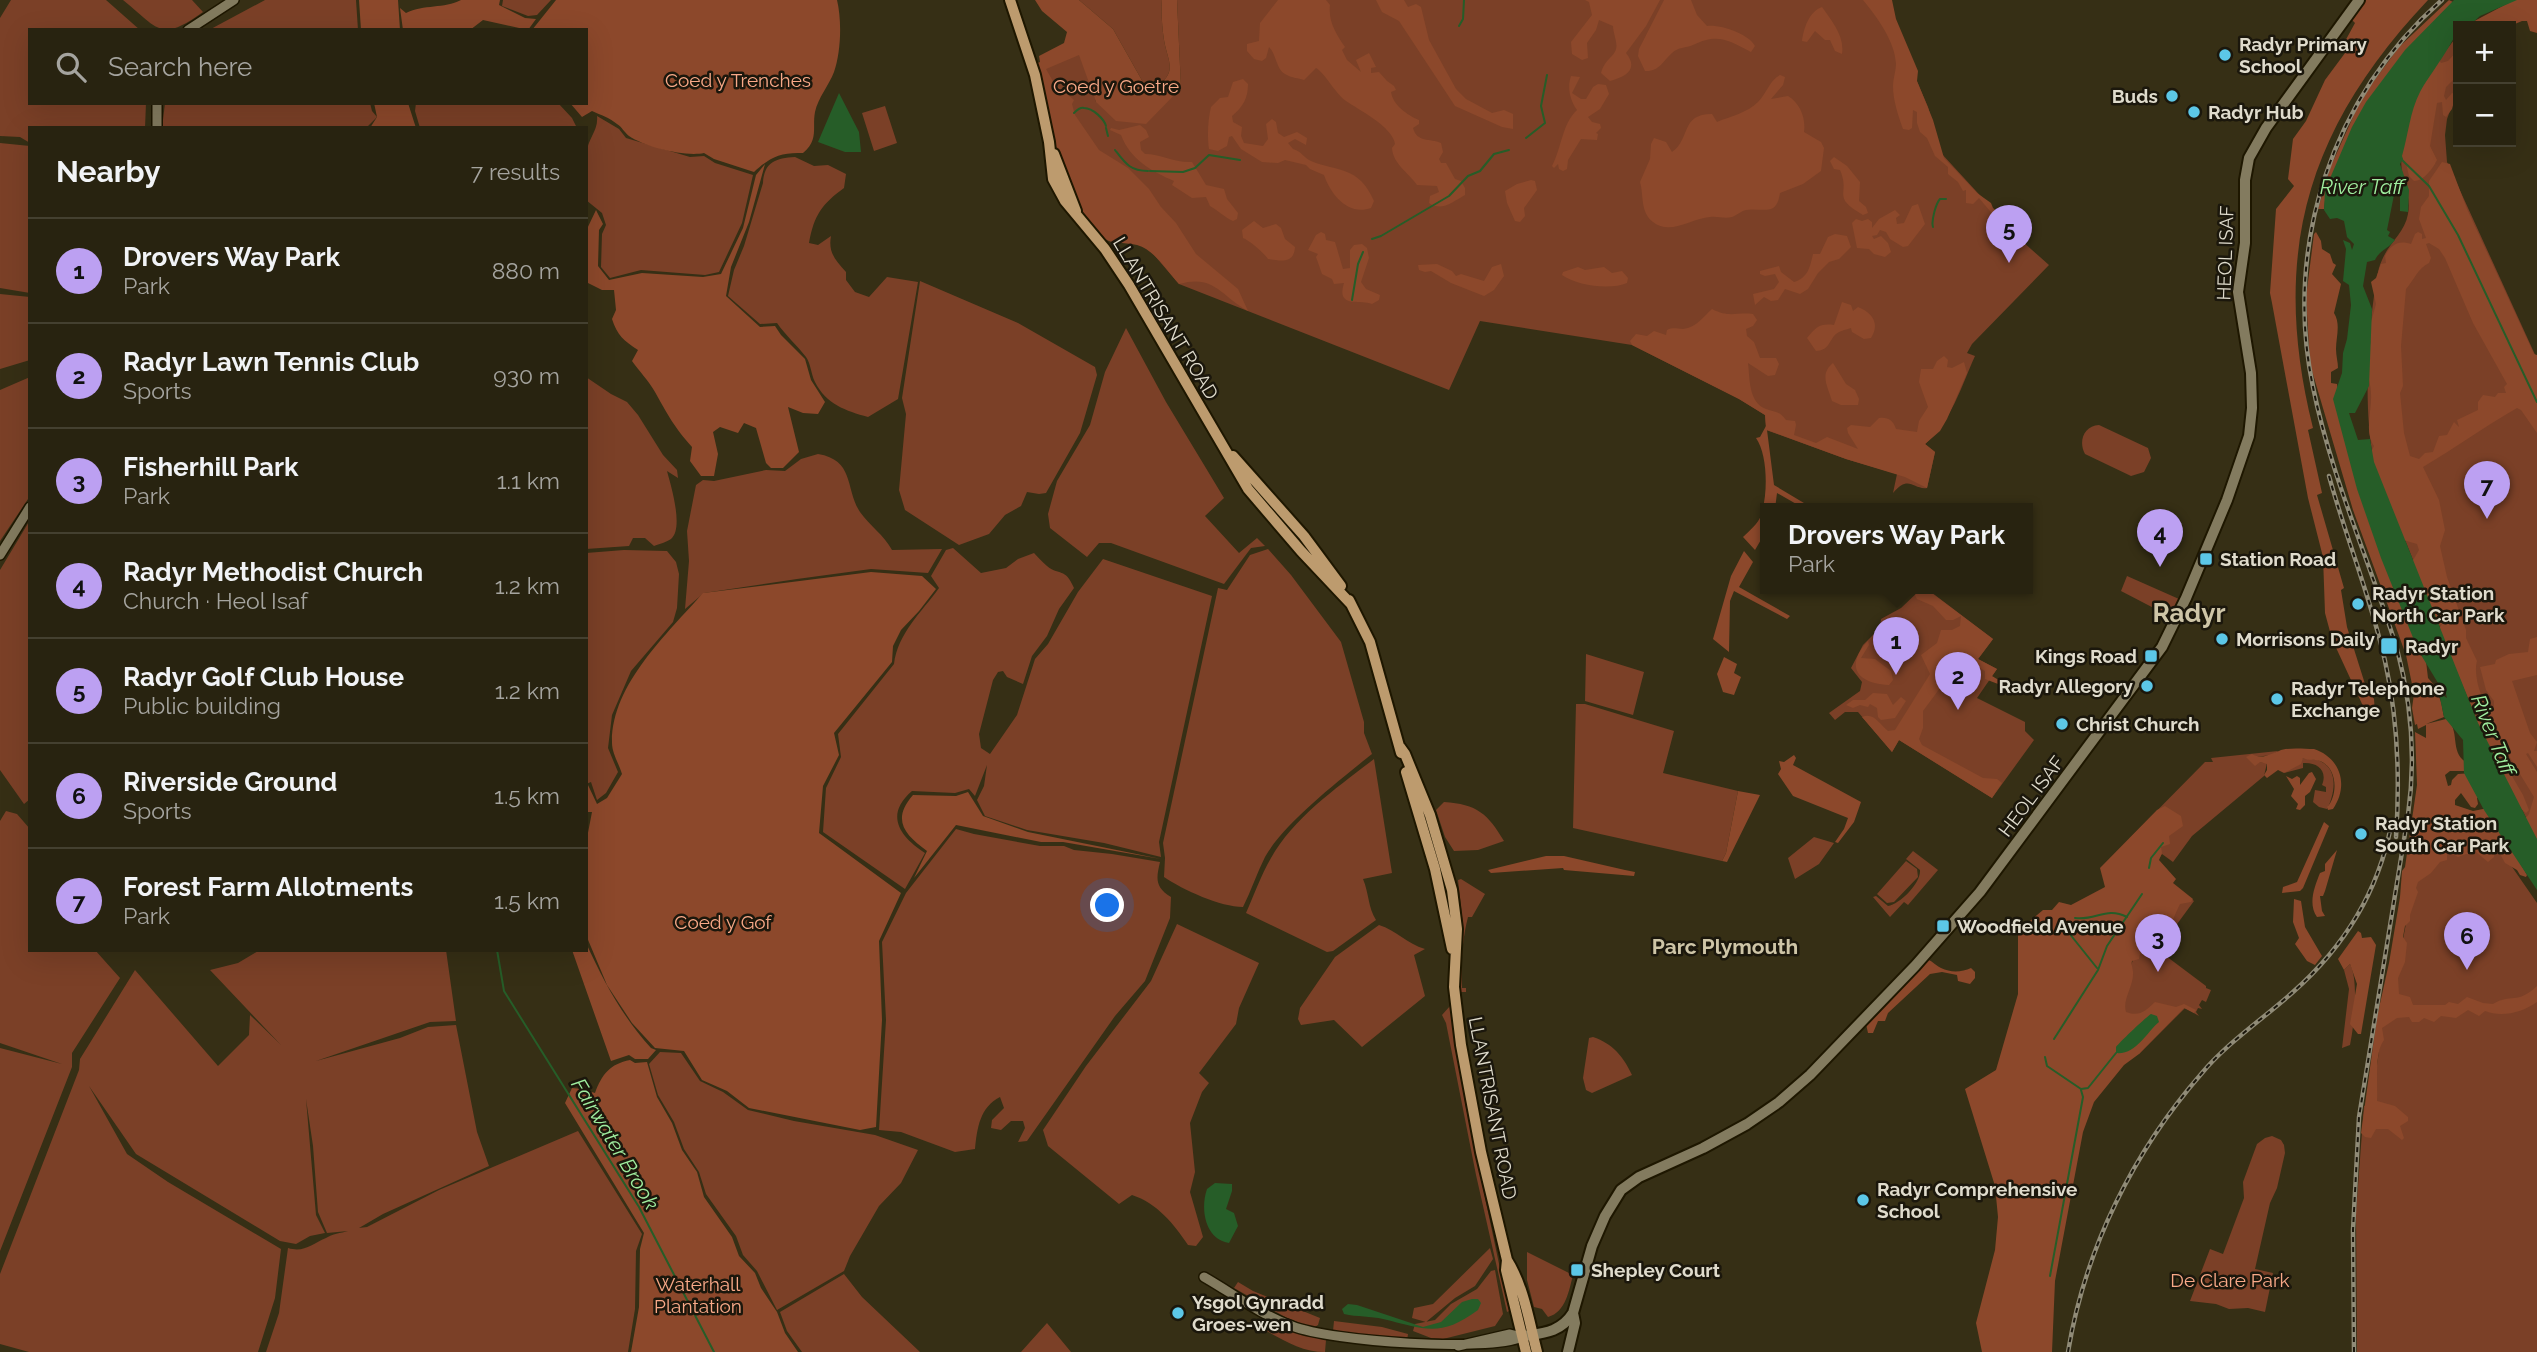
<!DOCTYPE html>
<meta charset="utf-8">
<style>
:root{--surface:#282310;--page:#342f1e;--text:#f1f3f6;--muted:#a5a49f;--line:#444030;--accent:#bca0f2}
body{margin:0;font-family:Raleway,sans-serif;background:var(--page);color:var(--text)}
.controls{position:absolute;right:21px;top:21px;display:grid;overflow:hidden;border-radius:0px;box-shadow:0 7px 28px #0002}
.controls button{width:63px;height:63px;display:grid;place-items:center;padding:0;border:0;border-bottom:2px solid var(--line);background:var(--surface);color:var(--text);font:35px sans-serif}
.you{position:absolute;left:1108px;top:906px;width:24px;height:24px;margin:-18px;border:5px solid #fff;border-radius:50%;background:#1a73e8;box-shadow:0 0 0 10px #1a73e833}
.badge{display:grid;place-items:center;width:46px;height:46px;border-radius:50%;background:var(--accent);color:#111;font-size:23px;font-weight:700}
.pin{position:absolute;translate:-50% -58px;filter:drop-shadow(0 2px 4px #0008)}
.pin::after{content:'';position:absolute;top:37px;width:24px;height:21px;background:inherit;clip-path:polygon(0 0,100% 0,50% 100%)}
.popup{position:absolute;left:1760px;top:503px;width:273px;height:91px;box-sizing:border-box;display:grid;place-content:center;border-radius:0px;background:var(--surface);filter:drop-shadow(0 2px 5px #0005);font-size:23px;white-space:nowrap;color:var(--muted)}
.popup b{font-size:26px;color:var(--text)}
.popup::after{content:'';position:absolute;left:50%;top:100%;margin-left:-14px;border:14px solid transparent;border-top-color:var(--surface)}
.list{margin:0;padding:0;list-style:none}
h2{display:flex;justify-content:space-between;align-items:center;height:91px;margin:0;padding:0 28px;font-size:30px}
h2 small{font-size:23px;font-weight:400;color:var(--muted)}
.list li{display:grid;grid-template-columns:46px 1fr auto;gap:21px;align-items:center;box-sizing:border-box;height:105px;padding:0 28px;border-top:2px solid var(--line)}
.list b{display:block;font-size:26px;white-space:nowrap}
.list p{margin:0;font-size:23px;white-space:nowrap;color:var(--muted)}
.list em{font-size:23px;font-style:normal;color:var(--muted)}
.icon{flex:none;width:38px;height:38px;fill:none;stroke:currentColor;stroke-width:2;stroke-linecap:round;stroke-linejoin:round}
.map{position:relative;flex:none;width:2537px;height:1352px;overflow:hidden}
.search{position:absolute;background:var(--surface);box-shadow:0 7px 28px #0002;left:28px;top:28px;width:560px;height:77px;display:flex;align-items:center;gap:18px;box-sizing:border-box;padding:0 24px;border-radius:0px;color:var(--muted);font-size:26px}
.panel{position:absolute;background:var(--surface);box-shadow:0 7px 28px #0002;left:28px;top:126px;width:560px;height:826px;border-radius:0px}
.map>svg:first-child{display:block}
.green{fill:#7b4027}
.forest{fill:#8c482b;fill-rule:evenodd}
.water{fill:#265d28}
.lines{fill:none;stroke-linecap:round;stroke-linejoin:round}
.stream{stroke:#265d28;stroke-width:2}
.tertiary-casing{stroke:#1e1700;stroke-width:12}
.secondary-casing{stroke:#1e1700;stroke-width:14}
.primary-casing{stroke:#1e1700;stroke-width:14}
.tertiary{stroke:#837b5f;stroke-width:9}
.secondary{stroke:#837b5f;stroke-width:10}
.primary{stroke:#bd9b6e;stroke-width:10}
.rail-casing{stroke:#908b77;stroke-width:4.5}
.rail{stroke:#1b170c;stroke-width:2;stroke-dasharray:5;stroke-linecap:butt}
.poi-dot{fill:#5cc7e7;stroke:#1b170c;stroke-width:2.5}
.labels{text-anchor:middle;stroke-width:5;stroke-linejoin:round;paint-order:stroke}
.poi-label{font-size:19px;font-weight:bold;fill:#dfdbcc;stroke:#1b170c;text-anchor:start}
.park-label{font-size:19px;fill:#f9a988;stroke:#1b170c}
.street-label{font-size:19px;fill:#dfdbcc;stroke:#1b170c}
.water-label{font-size:21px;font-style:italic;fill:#9fed9e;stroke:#1b170c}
.neighbourhood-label{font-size:21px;font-weight:bold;fill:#cec5a7;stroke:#1b170c}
.district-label{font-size:26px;font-weight:bold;fill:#cec5a7;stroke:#1b170c}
</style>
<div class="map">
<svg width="2537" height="1352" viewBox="0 0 2537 1352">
<rect width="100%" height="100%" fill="#362f15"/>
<path class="green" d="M 11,0 L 106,0 L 140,30 L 30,30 L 30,103 L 146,103 L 145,128 L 30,128 L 30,143 L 20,137 L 0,136 L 0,18 Z
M 123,0 L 192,0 L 203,12 C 160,43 159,29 123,0 Z
M 265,0 L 356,0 L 358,30 L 209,30 Z
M 503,0 L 551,0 L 537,15 L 528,16 L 502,6 Z
M 1079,0 L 1162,0 C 1161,13 1162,26 1164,40 C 1168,63 1179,73 1153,88 L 1144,84 L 1113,29 Z
M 1177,0 L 1882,0 L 1928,107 L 1941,153 L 2022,241 L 2049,265 L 1972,344 L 1967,353 L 1975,356 C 1961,387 1951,422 1925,444 L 1935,452 L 1927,488 C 1913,490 1909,474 1893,493 L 1897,474 L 1846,459 L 1766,430 L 1765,415 L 1739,399 L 1632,345 L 1480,321 L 1449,390 L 1179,284 L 1075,163 L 1041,62 L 1081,48 L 1096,102 L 1181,88 Z
M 2458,35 L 2458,89 L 2447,119 L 2445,135 L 2447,162 L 2537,359 L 2537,839 L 2478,723 L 2374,462 C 2364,413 2367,346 2374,296 C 2376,285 2377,270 2382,260 C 2389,243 2405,232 2408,214 C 2412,192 2398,175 2402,156 L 2418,95 L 2440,58 Z
M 165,103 L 370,103 L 372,111 L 377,117 L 366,128 L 162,128 Z
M 416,103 L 558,103 L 572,118 L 577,128 L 420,128 L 415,111 Z
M 885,106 L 897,143 L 874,151 L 862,113 Z
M 597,116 L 619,129 L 626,138 L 690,157 L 704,156 L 715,163 L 753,175 L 742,223 L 719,272 L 705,275 L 641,270 L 610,278 L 601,267 L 602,234 L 606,225 L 602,213 L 586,200 L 586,160 L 588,159 C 583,142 599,133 597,116 Z
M 0,143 L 30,146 L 30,293 L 0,288 Z
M 795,157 L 814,166 L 828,165 L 846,174 L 844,188 C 822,204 814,215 809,243 L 818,245 L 831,236 C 828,252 835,260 846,272 L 846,280 L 855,292 L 869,297 L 887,277 L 918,282 L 898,399 L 868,417 C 846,411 826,404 815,382 C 811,374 811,364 806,357 C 797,345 786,336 777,323 L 760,324 L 728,296 L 734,270 L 744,246 L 763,183 C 764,162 776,158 795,157 Z
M 920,281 L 1018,323 L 1095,367 L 1097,375 L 1080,433 L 1046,493 L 1039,494 L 1027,492 L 1021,506 L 1005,515 L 989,534 L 959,545 L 905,510 L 899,490 L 906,414 L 902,398 Z
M 0,294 L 30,297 L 30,360 L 0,369 Z
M 1126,328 L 1166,402 L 1224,498 L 1205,516 L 1239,553 L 1257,538 L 1265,546 L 1251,548 L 1224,584 L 1111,543 L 1099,543 L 1087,557 L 1050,528 L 1048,514 L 1057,481 L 1090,425 L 1105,372 Z
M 30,377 L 30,496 L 0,541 L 0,390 Z
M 586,377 L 611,394 L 627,402 L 638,415 L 663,455 L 677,470 L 678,478 L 667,471 C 671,486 684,528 671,539 C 667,542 659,544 654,546 L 645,538 L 633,538 L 629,546 L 586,549 Z
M 2099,425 L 2148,448 L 2151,458 L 2144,472 L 2131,476 L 2085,454 C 2078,441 2084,426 2099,425 Z
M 818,454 C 855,460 845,489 860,512 C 870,526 884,535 892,550 L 942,549 L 928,573 L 871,569 L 797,579 L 704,593 L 685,609 L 689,561 L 687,531 L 696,485 L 703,480 L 714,481 L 766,470 L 785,471 L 801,459 Z
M 30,520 L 30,799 L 24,804 L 0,770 L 0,570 Z
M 953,548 L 981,573 L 1006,568 L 1018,559 L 1034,553 C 1038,557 1042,562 1047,566 C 1059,576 1065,567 1074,588 L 1059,609 L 1047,636 L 1032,656 L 1023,684 L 1007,677 L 1003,671 L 998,672 L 993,680 L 979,734 L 981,748 L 990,754 L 1017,715 L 1035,659 L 1048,644 L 1078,592 L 1103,559 L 1212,596 L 1159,842 L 1161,857 L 1104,843 L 1027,830 L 985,816 L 977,800 L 984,786 L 987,765 L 975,796 L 969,789 L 955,793 L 912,791 C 884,815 900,837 925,853 L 905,889 L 823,832 L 826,788 L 841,757 L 838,734 L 894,664 C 898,633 921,613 939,588 L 931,576 L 946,550 Z
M 1268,549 L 1291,575 L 1341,642 L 1364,722 L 1364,733 L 1372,754 C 1342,778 1283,824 1265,857 C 1257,873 1251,891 1243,907 C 1221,907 1183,890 1164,877 L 1165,858 L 1163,843 L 1218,588 L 1227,590 L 1250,555 Z
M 624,550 L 667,551 L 676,562 L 679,574 L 677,608 L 673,622 L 631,671 L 612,715 L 608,748 L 618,772 L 606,793 L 597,800 L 591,782 L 586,784 L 586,553 Z
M 2127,576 L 2179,599 L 2171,617 L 2121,591 Z
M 1921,589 L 1927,589 L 1993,639 L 1978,659 L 1997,669 L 1977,698 L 2025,722 L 2025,731 L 2034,740 L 1992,798 L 1899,740 L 1892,752 L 1858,712 L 1845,712 L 1835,720 L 1829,713 L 1860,691 L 1862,682 L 1851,668 L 1863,645 L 1880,628 L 1881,619 L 1901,608 Z
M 1586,654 L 1644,672 L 1633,715 L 1585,701 Z
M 1576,704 L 1585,704 L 1674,731 L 1663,773 L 1738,791 L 1726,853 L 1722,861 L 1573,828 Z
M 2278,751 L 2272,755 L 2255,757 L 2260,762 L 2267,763 L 2264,776 L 2192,836 L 2173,862 L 2162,854 L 2158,860 L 2132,836 L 2205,762 L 2213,762 L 2211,758 Z
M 2303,758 C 2309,759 2316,759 2320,761 C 2340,770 2334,796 2327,809 L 2319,807 L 2313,802 L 2315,790 L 2326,792 L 2326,787 L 2322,785 C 2328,770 2317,762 2303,763 L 2303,768 L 2284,773 Z
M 1374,759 L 1392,873 L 1363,879 C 1369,893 1368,908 1376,920 L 1333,951 L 1327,952 L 1246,913 C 1254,895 1261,875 1271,858 C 1294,817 1338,787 1374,759 Z
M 1444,802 C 1477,804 1488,814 1504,841 L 1478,850 L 1454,851 L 1445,837 L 1436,810 Z
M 6,811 L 17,814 L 30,829 L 30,950 L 95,950 L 120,978 L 72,1053 L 72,1067 L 0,1251 L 0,1048 L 62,1064 L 0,1043 L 0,821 Z
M 956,829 L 974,834 L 1040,846 L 1064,846 L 1074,850 L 1112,854 L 1160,862 C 1156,879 1155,887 1171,897 L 1170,918 L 1145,981 L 1115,1016 L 1027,1141 L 1018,1142 L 1025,1128 L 1023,1121 L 1011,1121 L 1001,1130 L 991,1128 L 992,1120 L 1004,1108 L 1000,1097 C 980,1107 977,1128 975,1149 L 955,1152 L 901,1132 L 879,1130 L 886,1020 L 882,942 L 906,893 Z
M 1814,837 L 1834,843 L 1819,864 L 1795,879 L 1788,858 Z
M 2444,848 L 2499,848 L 2537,903 L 2537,1352 L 2357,1352 L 2356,1212 L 2364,1106 L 2372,1103 L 2383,1020 L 2392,998 L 2414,881 Z
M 1913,851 L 1938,870 L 1908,905 L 1904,902 L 1890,917 L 1873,897 L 1876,896 L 1888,906 C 1900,904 1921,883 1920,870 L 1906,859 Z
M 1906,861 L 1917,869 L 1918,877 L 1894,902 L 1887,903 L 1877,894 Z
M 1461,879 L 1485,894 L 1472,917 L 1468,917 C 1462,940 1461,964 1462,988 L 1466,988 L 1466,992 L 1461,992 L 1460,963 L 1463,925 L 1458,880 Z
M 2170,882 L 2194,901 L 2158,950 L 2206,986 L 2206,988 L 2211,990 L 2206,1002 L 2202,1000 L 2199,1005 L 2202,1009 L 2198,1008 L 2196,1012 L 2199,1016 L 2185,1008 L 2139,1054 L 2108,1042 L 2148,910 Z
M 1177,924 L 1259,963 L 1239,1008 L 1236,1024 L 1199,1073 L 1209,1083 L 1202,1092 L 1190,1123 L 1195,1172 L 1190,1192 L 1203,1237 L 1196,1246 L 1188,1245 C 1174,1224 1157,1203 1132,1195 L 1119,1204 L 1048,1146 L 1043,1130 L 1086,1066 L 1151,981 Z
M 1379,925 C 1396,930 1407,944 1425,949 L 1414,955 L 1425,996 L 1362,1047 L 1334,1020 L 1301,1025 L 1298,1019 L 1300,1008 L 1335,957 Z
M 260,950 L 446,950 L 456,1021 L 430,1022 L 316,1061 L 400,1038 L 428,1027 L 456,1025 L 477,1132 L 489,1166 L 383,1214 L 359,1228 L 367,1227 L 439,1190 L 578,1131 L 642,1234 L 636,1251 L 635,1309 L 628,1352 L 266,1352 L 279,1313 L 288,1248 C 304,1253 312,1244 326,1238 C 332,1234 341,1233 348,1231 L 327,1233 L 318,1212 L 313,1146 L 306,1099 L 316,1215 L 325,1233 L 310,1236 L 296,1244 L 280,1241 L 136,1154 L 89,1086 L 127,1154 L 168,1182 L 281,1249 L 275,1298 L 258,1352 L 29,1352 L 0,1344 L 0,1274 L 79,1070 L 80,1059 L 135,970 L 218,1066 L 249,1035 L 250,1015 L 281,1045 L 210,970 L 238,963 Z
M 2350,964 C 2359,981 2354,1026 2350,1045 L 2342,1048 L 2349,989 L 2344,970 Z
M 1450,1006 L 1466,1108 L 1509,1311 L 1507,1312 L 1476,1175 L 1446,1023 L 1442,1015 Z
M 1593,1037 C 1613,1044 1623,1056 1632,1075 L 1592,1093 L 1586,1090 L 1583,1078 L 1589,1038 Z
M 660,1052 L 681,1053 L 700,1081 L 723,1092 L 748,1110 L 794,1121 L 875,1135 L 918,1150 L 901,1183 L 879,1206 L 850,1256 L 844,1271 L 777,1310 L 757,1271 L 743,1255 L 736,1236 L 706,1194 L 699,1172 L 684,1149 L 674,1122 L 658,1095 L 649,1064 Z
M 2272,1136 L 2281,1140 L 2284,1145 L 2285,1153 L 2277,1188 L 2270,1203 L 2255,1269 L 2273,1273 L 2265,1312 L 2248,1308 L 2229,1309 L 2216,1304 L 2190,1301 L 2210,1249 L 2223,1254 L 2244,1198 L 2243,1182 L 2257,1144 L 2265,1138 Z
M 1490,1248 L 1493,1259 L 1475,1286 L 1455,1298 L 1426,1322 L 1412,1318 L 1414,1308 L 1433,1304 Z
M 1527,1252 L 1573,1275 C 1569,1290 1566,1312 1548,1317 L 1542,1309 L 1534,1307 L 1527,1280 Z
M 1495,1270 L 1503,1314 L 1495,1326 L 1443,1339 L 1431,1338 L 1413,1331 L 1415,1324 L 1435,1320 L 1451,1304 L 1477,1289 L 1491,1271 Z
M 844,1274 L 862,1297 L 920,1352 L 802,1352 L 787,1331 L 780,1312 Z
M 1238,1282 L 1253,1291 L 1320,1318 L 1318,1325 L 1313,1328 L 1287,1318 L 1234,1288 Z
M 1269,1319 L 1294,1331 L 1326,1340 L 1325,1352 C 1302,1352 1283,1340 1263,1329 Z
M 1334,1321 L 1382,1327 L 1408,1334 L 1407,1341 L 1333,1331 Z
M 1047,1323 L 1071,1352 L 1021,1352 Z"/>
<path class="forest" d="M 359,0 L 398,0 L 400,30 L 361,30 Z
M 461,0 L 500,0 L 499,5 L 525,18 L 536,19 L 528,30 L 483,20 L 470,30 L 403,30 L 400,8 L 406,13 C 424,4 444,9 461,0 Z
M 556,0 L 837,0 C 842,21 841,52 834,72 C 829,85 818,98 815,112 C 812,128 819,140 803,153 C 781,152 770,157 754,172 L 714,159 L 704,153 C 685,157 645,147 629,136 C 624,132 622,127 617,124 C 610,118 601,115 592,111 L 582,117 L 570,103 L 586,103 L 586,30 L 532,30 Z
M 1035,0 L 1079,0 L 1113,29 L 1144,84 L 1153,88 C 1179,73 1168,63 1164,40 C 1162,26 1161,13 1162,0 L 1177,0 L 1181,88 L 1146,124 L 1116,121 L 1096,102 L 1079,55 L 1046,69 L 1054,83 L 1074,100 L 1072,104 L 1075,115 L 1099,150 L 1128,168 L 1149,189 L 1161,207 L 1176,223 L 1196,254 L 1238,289 L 1248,311 C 1220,295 1214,274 1179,284 C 1167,271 1155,250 1137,245 C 1127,242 1113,245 1105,239 C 1063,211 1045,111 1035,64 L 1040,62 L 1039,56 L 1064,43 L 1067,32 L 1042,11 Z
M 1278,0 L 1326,0 L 1330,5 C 1328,21 1336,34 1345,47 L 1342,50 L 1347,60 L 1361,72 L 1356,60 L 1369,53 L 1376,67 L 1371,68 L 1371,73 L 1379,72 L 1387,81 L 1394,86 L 1396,90 L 1391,92 C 1393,105 1407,115 1419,120 L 1419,124 L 1413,128 C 1417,143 1430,138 1441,143 L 1443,152 L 1439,159 L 1441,163 L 1446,163 L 1455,179 L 1461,181 L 1465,188 L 1465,195 C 1452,202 1442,212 1429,203 L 1430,196 L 1439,192 L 1437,186 L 1417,185 C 1408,172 1393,164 1392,148 L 1395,144 C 1393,127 1359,110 1346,101 C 1334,92 1325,73 1316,68 L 1304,80 C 1298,78 1292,78 1287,75 C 1276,71 1277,55 1269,47 L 1266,58 L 1262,61 L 1254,59 L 1247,51 L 1247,44 L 1259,41 L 1260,23 Z
M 1376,0 L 1404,0 L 1408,7 L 1416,4 L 1421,7 L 1429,40 L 1456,89 L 1466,99 L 1492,113 L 1504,110 L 1513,114 L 1513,129 L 1502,127 L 1455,106 L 1399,21 L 1382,12 Z
M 1585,0 L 1660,0 L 1646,26 L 1626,53 C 1639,69 1626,77 1610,81 L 1601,73 C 1605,59 1614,57 1616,49 C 1618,43 1613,33 1613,26 L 1599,20 L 1596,30 L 1587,43 L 1588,58 L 1582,60 L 1572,54 L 1571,42 L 1592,15 L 1589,2 Z
M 1664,0 L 1691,0 L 1697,15 L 1707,26 C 1720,24 1749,34 1755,46 L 1751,52 C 1728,40 1718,33 1693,45 C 1686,48 1678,47 1672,53 C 1663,61 1659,72 1645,71 L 1638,56 L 1639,49 Z
M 1863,0 L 1892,0 L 1896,19 L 1918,71 L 1917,81 L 1933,120 L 1944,158 L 1977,193 L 1991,203 L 1993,208 L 2008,221 L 2005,226 L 2000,223 L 1979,198 L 1973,204 L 1966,203 L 1966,190 L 1963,191 L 1958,182 L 1948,174 L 1948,167 L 1935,156 L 1927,138 L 1920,132 L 1917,123 L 1917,112 L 1913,110 L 1912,128 L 1909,130 L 1903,129 C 1898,115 1893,100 1893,86 C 1893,78 1896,71 1896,64 C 1895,41 1877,17 1863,0 Z
M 2363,0 L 2428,0 C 2306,129 2270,255 2313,428 L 2308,430 L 2322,493 L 2317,495 L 2344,588 L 2341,590 L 2347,627 L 2365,684 L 2374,699 L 2375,713 L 2369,719 L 2332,639 L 2325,613 L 2323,557 L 2308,498 L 2272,303 L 2270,293 L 2276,209 L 2294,186 L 2288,179 L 2293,139 L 2306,121 L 2325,80 L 2348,49 L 2343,45 L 2355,23 L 2351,19 Z
M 2449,0 L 2455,3 L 2326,193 L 2324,209 L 2318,209 L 2330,168 L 2362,97 L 2399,47 Z
M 2514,0 L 2537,0 L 2537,33 L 2530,31 L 2527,21 L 2522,21 L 2510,26 L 2482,26 L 2481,21 L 2477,26 L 2465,26 Z
M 1822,7 C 1831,20 1845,36 1842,54 L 1835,51 L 1830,40 L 1825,40 L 1815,31 L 1807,42 L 1802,41 C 1804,27 1809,12 1822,7 Z
M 2458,50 L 2457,76 L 2446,87 L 2444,96 L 2446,100 L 2452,93 L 2456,94 L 2452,109 L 2446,117 L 2443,115 L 2442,102 L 2437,103 L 2430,146 L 2437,160 C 2433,168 2424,181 2414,181 L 2409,176 L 2406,163 L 2401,157 L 2397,121 L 2438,58 L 2441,63 L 2448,61 Z
M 1780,75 L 1785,77 L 1783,85 L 1771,99 L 1788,96 C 1800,103 1806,118 1804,132 L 1821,142 L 1824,148 L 1821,171 L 1803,184 L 1780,193 C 1779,198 1778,205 1773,208 C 1766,212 1754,208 1746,210 C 1741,211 1737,215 1732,217 C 1724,219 1718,216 1710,217 C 1692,218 1670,236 1653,222 C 1640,212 1644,196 1640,182 L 1650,159 L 1651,144 L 1654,138 L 1666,142 L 1672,152 C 1691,139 1680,114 1712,114 L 1717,122 C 1731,116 1747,113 1758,102 C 1767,93 1769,81 1780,75 Z
M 1571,76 L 1580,77 L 1572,93 L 1581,99 L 1586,99 L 1593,87 L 1598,84 L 1606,85 L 1609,94 L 1600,109 L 1588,117 L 1592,122 L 1600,124 L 1601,128 L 1596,133 L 1598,134 L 1597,140 L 1581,139 L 1568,160 L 1567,169 L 1563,171 L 1559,169 L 1558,164 L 1554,168 L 1552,166 C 1562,147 1562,124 1577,110 C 1570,100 1567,88 1571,76 Z
M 1243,79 L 1248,84 C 1248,98 1243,107 1232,116 L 1233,122 L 1242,127 L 1241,136 L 1244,143 L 1263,146 L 1268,139 L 1266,124 L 1272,119 L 1276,122 L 1278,133 L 1284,137 L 1297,132 L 1307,138 L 1306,145 L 1295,139 L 1288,143 L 1293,149 C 1301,151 1303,157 1311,161 C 1338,172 1359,166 1374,201 L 1371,208 C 1348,216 1331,195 1324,175 L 1310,169 L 1306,165 L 1285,160 L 1278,163 L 1262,162 L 1241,149 L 1232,136 L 1229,137 L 1227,146 L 1218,151 L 1209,149 C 1207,136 1208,119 1211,107 L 1220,98 L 1228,97 L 1233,82 Z
M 374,103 L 408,103 L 416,128 L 370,128 L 377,117 Z
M 1140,125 L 1146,130 L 1149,137 L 1140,142 L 1141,150 L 1145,154 C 1161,154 1174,163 1192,162 L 1206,185 L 1224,189 L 1227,199 L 1238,213 L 1237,219 L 1233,221 C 1224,217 1219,211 1210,206 L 1206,197 L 1192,198 L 1172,185 L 1174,181 C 1151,171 1130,159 1121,135 L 1110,130 L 1111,128 L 1119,130 Z
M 1834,157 L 1847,166 L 1860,182 L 1859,201 L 1866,207 L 1868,213 L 1863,215 C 1830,196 1851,195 1840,170 L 1834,169 L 1830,161 Z
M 2442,162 L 2450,164 L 2467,209 L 2534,354 L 2537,355 L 2537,433 L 2521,410 L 2517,408 C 2484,427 2455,448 2423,467 L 2439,500 L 2445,530 L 2440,546 L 2447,577 L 2466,630 L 2466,638 L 2477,661 C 2474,670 2478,690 2483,698 L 2488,698 L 2491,702 L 2488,706 L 2472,708 L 2439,629 L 2442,624 L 2436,625 L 2412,562 L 2419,550 L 2417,544 L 2403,540 L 2370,454 L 2374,446 C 2364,431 2372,411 2371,394 C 2371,385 2368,375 2364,366 L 2371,342 L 2368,333 L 2376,304 L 2371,282 L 2376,278 L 2381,264 L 2386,263 L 2385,256 C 2391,244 2399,240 2411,244 L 2415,234 L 2418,232 L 2422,234 L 2422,239 L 2426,238 L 2419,219 L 2421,207 L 2429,196 L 2429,181 ZM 2429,243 L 2439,249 L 2445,258 L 2473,323 L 2507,384 L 2504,387 L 2506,393 L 2498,393 L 2495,397 L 2483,395 L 2478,402 L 2478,410 L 2457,420 L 2459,427 L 2454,422 L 2447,435 L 2439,436 L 2433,452 L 2425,453 L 2419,459 L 2410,456 L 2404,433 L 2400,393 L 2403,386 L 2401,346 L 2406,289 C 2414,280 2418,268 2429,263 L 2431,258 L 2426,244 Z
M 765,164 L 749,222 L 731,267 L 726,296 L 760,327 L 775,326 L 781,335 L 805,359 L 811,380 L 825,402 L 818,414 L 803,413 L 788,407 L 799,452 L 783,468 L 771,468 L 766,463 L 756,428 L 744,423 L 738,433 L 720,427 L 713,432 L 718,454 L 714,476 L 701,476 L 690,461 L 692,447 C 674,427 668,415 655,392 C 649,381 639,371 632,361 L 638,350 C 624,341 617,335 612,319 L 616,310 L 614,290 L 602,290 L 586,282 L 586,231 L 596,210 L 603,224 L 599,230 L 598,266 L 609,280 L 642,273 L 703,277 L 721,274 L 743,228 L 756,175 Z
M 1531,180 L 1535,181 L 1537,190 L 1524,208 L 1525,216 L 1520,222 L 1515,221 L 1507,203 L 1505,191 L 1517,184 Z
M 1918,204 L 1925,224 L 1908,246 L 1903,247 L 1890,239 L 1886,232 L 1880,230 L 1877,235 L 1872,236 L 1874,239 L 1881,236 L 1888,243 L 1891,252 L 1885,257 L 1874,254 L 1869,249 L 1857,248 L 1852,223 L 1856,219 L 1862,221 L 1868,219 L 1872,222 L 1872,228 L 1879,219 L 1895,210 L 1900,215 L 1896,218 L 1897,224 L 1904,223 L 1912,206 Z
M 1254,221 L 1263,228 L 1276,224 L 1281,228 L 1285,239 L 1295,247 C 1294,264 1281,261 1268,259 C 1265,254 1249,240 1243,238 L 1242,230 Z
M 1321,232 L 1325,234 L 1326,240 L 1335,242 L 1343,269 L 1350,268 L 1350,250 L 1354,245 L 1362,244 L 1367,248 L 1369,258 L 1361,282 L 1366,289 L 1380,295 L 1379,300 L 1372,304 C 1359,299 1336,309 1344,283 L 1334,284 L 1332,279 L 1322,274 L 1316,257 L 1318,254 L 1308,250 L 1316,235 Z
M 2316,232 L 2321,241 L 2322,249 L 2330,254 L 2333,263 L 2336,265 L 2332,274 L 2341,284 L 2334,313 C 2341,324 2336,337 2336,349 C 2336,356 2338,362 2338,368 L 2331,372 L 2331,383 L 2337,384 L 2339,403 L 2426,661 L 2428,678 L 2435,686 L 2435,692 C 2442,697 2442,709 2444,717 L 2426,724 L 2446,719 C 2461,729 2449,752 2466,762 L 2465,771 L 2450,771 L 2445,775 L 2448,786 L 2451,785 L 2452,780 L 2458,774 L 2472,773 L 2480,796 L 2477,798 L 2478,804 L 2475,808 L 2471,807 L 2461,793 L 2455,800 L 2455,805 L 2473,811 L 2488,808 L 2527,875 L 2526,877 L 2520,875 L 2517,870 L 2505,863 L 2498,850 L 2495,850 L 2494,857 L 2488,862 L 2476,852 L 2473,855 L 2466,854 L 2458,857 L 2447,851 L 2447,860 L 2440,862 L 2431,873 L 2418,882 L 2416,888 L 2418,892 L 2410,915 L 2410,921 L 2405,926 L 2403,937 L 2407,943 L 2405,962 L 2398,978 L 2399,994 L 2410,997 L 2413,1005 L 2445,1005 L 2449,1002 L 2458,1004 L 2467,997 L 2483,1003 L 2493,1004 C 2511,993 2517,1005 2537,986 L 2537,1002 C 2523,1012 2502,1018 2485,1011 L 2479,1016 L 2468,1010 L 2456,1018 L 2441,1016 L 2434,1022 L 2424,1018 L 2419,1022 L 2412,1022 L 2409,1017 L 2397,1018 L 2382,1028 L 2384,1040 C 2374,1053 2378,1084 2377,1101 L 2395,1106 L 2408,1117 L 2408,1121 L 2400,1126 L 2404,1138 L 2402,1140 L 2388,1129 L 2376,1129 L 2371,1138 L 2365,1137 L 2361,1133 L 2377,1017 L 2389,963 L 2400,897 L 2402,871 L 2405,867 L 2417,785 L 2415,732 L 2426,738 L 2426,725 L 2418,729 L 2417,724 L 2415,725 L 2412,708 L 2414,694 L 2406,655 L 2353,510 L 2310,364 L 2306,297 L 2314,234 Z
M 1835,234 L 1847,236 L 1851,247 L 1839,259 L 1829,262 L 1818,273 L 1808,289 L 1800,294 L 1785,289 L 1778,300 L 1771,301 L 1764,297 L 1755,305 L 1753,294 L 1774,289 L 1779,282 L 1775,274 L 1765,276 L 1760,274 L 1760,271 L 1779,266 L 1781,272 L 1794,282 C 1808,278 1810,267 1813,254 L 1820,254 L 1828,237 Z
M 1437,264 L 1452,271 L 1456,276 L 1461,274 L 1484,281 L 1492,267 L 1501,264 L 1504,276 L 1494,290 L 1484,296 L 1451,283 L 1431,271 L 1425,272 L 1419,270 L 1418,265 Z
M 1578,267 L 1585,270 L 1604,267 L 1612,273 L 1622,271 L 1628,278 L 1627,283 C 1611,290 1577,286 1562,275 L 1563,272 Z
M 1842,302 L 1851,305 L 1853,311 L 1858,307 C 1873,313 1880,324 1871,338 L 1864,339 L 1852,332 L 1851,328 C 1845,330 1838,331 1834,336 C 1828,344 1828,350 1816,351 L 1807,338 C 1816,327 1820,323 1834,325 Z
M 1712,309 C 1729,318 1736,312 1753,314 L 1757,320 L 1753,326 L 1746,329 L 1747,336 L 1754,342 L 1760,358 L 1776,358 L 1779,364 L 1775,375 L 1768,376 L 1748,363 C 1750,378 1748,402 1766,409 C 1774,412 1780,411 1786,420 L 1795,421 L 1796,425 L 1794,435 L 1816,443 L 1827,437 L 1858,449 L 1848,433 L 1847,428 L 1851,425 L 1870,427 L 1879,418 C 1888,417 1893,420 1896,429 L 1917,432 L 1919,421 L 1928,407 L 1919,382 L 1921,369 L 1933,369 L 1937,361 L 1944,356 L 1948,360 L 1947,367 L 1952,368 L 1964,362 L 1967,373 L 1947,419 L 1940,431 L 1925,444 L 1935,452 L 1927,488 L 1905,477 L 1846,459 L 1767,430 L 1774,485 L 1814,509 L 1805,509 L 1777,493 L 1775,509 L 1765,509 L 1765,533 L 1755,550 L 1743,537 C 1749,531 1759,523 1761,515 C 1768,495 1768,455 1756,438 L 1760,437 L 1766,426 L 1765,415 L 1739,399 L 1632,345 L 1630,341 L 1636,334 L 1647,336 L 1654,331 L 1666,335 L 1667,330 C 1674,327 1676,329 1683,329 C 1697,327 1703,317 1712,309 Z
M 1833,363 L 1846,384 L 1855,390 L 1859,399 L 1858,405 L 1841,405 L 1832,401 C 1828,387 1819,374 1833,363 Z
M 1744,551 L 1753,562 L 1739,587 L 1790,616 L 1787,619 L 1734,591 L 1730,601 L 1729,652 L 1713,639 L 1731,576 Z
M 871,572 L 922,576 L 936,589 L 919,611 L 901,630 L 893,646 L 892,662 L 834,733 L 839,755 L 823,786 L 819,833 L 901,893 L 879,941 L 882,1020 L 876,1127 L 860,1130 L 749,1108 L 727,1091 L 702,1080 L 684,1051 L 655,1048 L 632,1023 L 607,985 L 586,935 L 586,843 L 592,812 L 586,812 L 586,786 L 588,785 L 597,804 L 607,798 L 622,774 C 619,764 612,753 612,743 C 611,685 667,634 703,593 Z
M 1921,589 L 1931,589 L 1933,594 L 1993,639 L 1978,659 L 1997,669 L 1992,676 L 2002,682 L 1998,684 L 1985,679 L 1985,671 L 1959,657 L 1953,660 L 1941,678 L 1940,688 L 1923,711 L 1923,728 L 1919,739 L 1922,745 L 1983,778 L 1997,779 L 2002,783 L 1992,798 L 1899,740 L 1892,752 L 1862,717 C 1874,712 1879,724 1888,731 L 1895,730 L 1930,674 L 1921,655 L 1937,643 L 1941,630 L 1952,630 L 1960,626 L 1961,616 L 1953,620 L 1946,620 L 1933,606 L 1917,599 L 1915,595 Z
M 2537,637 L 2537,675 L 2512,681 L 2530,733 L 2537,742 L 2534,751 L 2537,751 L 2537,767 L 2528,753 L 2526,754 L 2537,772 L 2537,840 L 2523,821 L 2529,814 L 2534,797 L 2509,756 L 2502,753 L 2505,746 L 2498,746 L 2498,752 L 2523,795 L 2529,810 L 2526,813 L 2521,809 L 2517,809 L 2476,720 L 2480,711 L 2494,707 L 2494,701 L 2486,690 L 2480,667 L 2495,664 L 2496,660 L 2509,654 L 2528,652 L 2530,639 Z
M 1868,641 L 1869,645 L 1861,658 L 1875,659 L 1891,671 L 1893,680 L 1889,685 C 1856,683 1845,666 1868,641 Z
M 1724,657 L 1737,664 L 1734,673 L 1741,677 L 1734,695 L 1723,692 L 1717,674 Z
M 1873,693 L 1887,694 L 1893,705 L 1901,697 L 1906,701 L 1895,718 L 1881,720 L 1878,717 L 1877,708 L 1870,704 L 1868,707 L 1860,705 L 1853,708 L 1846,705 L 1853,700 L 1865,700 Z
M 2314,749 C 2341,758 2349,786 2333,809 L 2328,810 L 2327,807 C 2338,796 2338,768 2320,761 C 2314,759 2309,761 2303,758 L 2301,764 L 2284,773 L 2278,770 L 2267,778 L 2264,775 L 2267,770 L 2267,764 L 2260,762 L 2255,766 L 2246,757 L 2252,754 C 2262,760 2270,754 2279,751 C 2288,747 2304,749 2314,749 Z
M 1794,755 L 1796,758 L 1793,765 L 1861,802 L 1854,822 L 1838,843 L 1835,842 L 1844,829 L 1848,818 L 1793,796 L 1778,774 L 1781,769 L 1779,761 L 1784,762 Z
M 2312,772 L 2316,779 L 2310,792 L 2305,796 L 2305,805 L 2300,810 L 2296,809 L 2298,804 L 2291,796 L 2294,789 L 2286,776 L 2292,779 L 2297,776 L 2300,778 L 2300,785 L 2309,773 Z
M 1738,791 L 1760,795 L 1727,862 L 1722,861 L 1726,853 Z
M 968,792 L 983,816 L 1028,832 L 1161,859 L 1063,842 L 1041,842 L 956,825 L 914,878 L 927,851 C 905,835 891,820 913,795 L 956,796 Z
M 2165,806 L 2181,816 L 2183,826 L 2169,836 L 2170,844 L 2161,847 L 2162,853 L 2159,860 L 2176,879 L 2173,883 L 2193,899 L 2191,902 L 2180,904 C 2175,913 2171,928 2163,935 C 2152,944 2142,942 2139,959 L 2132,961 C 2131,965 2133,969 2133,972 C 2134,986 2122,999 2126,1012 C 2140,1017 2145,1011 2155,1002 L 2176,1007 L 2184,1004 L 2196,1010 L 2194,1013 L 2184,1008 L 2139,1054 L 2124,1065 L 2094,1102 L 2083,1132 L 2055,1281 L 2052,1352 L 1982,1352 L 1976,1323 L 1995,1250 L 1998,1217 L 1995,1186 L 1965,1089 L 1996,1070 L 2018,994 L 2018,931 L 2043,910 L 2052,910 L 2059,902 L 2071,905 L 2105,887 L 2100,868 L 2157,810 Z
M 2324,822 L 2329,826 L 2303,888 L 2300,891 L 2282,893 L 2283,887 L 2297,882 Z
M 2337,850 L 2325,891 L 2323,896 L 2320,896 L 2322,911 L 2325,916 L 2317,917 C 2308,904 2314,888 2320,873 L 2325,871 L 2325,864 Z
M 1546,856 L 1564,856 L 1625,870 L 1635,872 L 1634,876 L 1564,870 L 1563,868 L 1491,873 L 1488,870 Z
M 2294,899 L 2301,901 L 2305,927 L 2322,956 L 2315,965 L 2307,961 L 2295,944 L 2299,938 L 2293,922 Z
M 2358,931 L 2361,933 L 2362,938 L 2371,937 L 2376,945 L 2361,1034 L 2358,1034 L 2350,1024 L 2357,984 L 2350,964 L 2344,970 L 2338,959 Z
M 586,943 C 604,982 622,1016 651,1048 L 656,1050 L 648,1059 L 635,1059 L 629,1055 L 611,1061 L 572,950 L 586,950 Z
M 1924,959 C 1933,960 1933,964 1941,968 C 1951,973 1962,972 1971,968 L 1975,972 L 1975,978 L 1970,984 L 1958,981 L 1957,975 L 1942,972 L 1930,974 L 1888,1013 L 1885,1021 L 1878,1021 L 1873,1033 L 1868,1033 L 1866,1024 L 1910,978 Z
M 630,1060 L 635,1063 L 647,1062 L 657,1097 L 672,1123 L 682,1150 L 697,1172 L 704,1197 L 732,1237 L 739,1256 L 755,1273 L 761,1288 L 777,1312 L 785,1333 L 798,1352 L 631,1352 L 639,1307 L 640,1249 L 644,1233 L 565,1103 L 572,1088 L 582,1089 L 595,1093 C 602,1074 610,1064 630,1060 Z"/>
<path class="water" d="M 2454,0 L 2517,0 L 2480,16 L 2469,26 L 2458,26 C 2458,38 2428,77 2420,92 C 2410,111 2408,136 2402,156 L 2403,159 L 2400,164 L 2409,190 L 2408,212 L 2400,211 L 2400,191 L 2396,185 L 2387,230 L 2390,232 L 2388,236 L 2395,240 C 2389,248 2379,251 2375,260 L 2367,262 L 2363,286 L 2372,309 L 2369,386 L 2355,413 L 2349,413 L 2358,440 L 2370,439 L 2374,462 L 2478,723 L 2537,839 L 2537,890 L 2484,810 L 2464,773 L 2463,740 L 2444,717 L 2439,693 L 2447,698 L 2445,690 L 2438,683 L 2418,650 L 2381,558 L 2357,489 L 2333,399 L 2342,373 L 2343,353 L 2347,339 L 2351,305 L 2349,285 L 2343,281 L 2346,249 L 2343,240 L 2350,243 L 2352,250 L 2354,244 L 2347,237 L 2344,221 L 2337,218 L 2330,219 L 2324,210 L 2325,190 L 2352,127 L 2366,102 L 2405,50 Z
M 839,93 L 859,132 L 861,152 L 845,152 L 818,142 Z
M 2151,1014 L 2157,1016 L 2159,1022 C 2146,1033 2136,1055 2116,1053 L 2116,1047 C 2121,1041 2146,1017 2151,1014 Z
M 1215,1183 L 1232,1184 L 1232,1191 L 1226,1209 L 1234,1213 L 1238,1226 L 1229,1243 C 1205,1239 1200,1209 1207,1189 Z
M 1472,1299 L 1478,1299 L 1481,1303 L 1478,1310 C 1440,1338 1425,1329 1383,1319 C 1371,1316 1357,1317 1344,1314 L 1342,1309 L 1348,1304 L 1357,1305 L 1423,1327 L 1441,1322 L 1462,1302 Z"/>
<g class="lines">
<path class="stream" d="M 1459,26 L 1463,19 L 1464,0
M 1074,113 C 1076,111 1081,107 1084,108 C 1093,108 1104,119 1106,126
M 1106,128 L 1108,136
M 1526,138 L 1545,123 L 1541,106 L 1547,75
M 1115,150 C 1125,163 1130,171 1148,171
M 2401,159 L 2429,186 L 2458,235 L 2537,402
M 1150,171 L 1183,172 L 1195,168 L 1209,155 L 1240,160
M 1933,227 C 1931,221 1936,203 1940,199 L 1946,199
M 1372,239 L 1381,236 L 1449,196 L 1468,176 L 1480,171 L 1494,154 L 1509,150
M 1352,300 L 1358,264 L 1363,252
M 2149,868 L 2151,858 L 2163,843
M 2075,918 C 2096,921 2106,906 2127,917
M 2065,928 L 2097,968
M 497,950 L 504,991 L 639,1207 L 714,1352
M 2054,1039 L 2098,970 L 2107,946 L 2142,894
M 2045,1057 L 2047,1066 L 2081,1089 L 2088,1088 L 2116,1053
M 2050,1276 L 2083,1097 L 2081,1090"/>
<g class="tertiary-casing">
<path id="tertiary" d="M 188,30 L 234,0
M 157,128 L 157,103
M 0,555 L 30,507
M 1204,1277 C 1232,1293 1261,1315 1292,1326 C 1333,1342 1487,1352 1522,1337
M 1458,1346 L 1510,1334 L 1522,1337"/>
</g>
<g class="secondary-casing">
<path id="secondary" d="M 1524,1336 C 1544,1333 1561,1332 1573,1313 L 1592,1246 L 1605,1216 L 1621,1190 L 1639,1177 L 1703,1148 L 1747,1124 L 1779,1102 L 1810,1075 L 1915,966 L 1980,892 L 2162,647 L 2186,598 L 2227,500 L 2249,436 L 2252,408 L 2251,373 L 2238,292 L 2245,243 L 2245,180 L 2249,158 L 2266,128 L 2359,0
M 1568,1352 L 1575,1323 L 1573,1313"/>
</g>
<g class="primary-casing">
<path id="primary" d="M 1010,0 L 1035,75 L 1049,142 L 1053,179 L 1065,201 L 1105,249 L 1129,285 L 1248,489 L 1301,551 L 1351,604
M 1054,154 L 1076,211
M 1233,456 L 1304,536 L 1341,586
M 1349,600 L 1370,642 L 1401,753
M 1400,747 L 1405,754 L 1430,815 L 1452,890 L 1457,929 L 1454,987 L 1461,1045 L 1481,1152 L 1507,1260 C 1524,1287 1529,1321 1537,1352
M 1406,772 L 1435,869 L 1452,949
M 1507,1260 L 1506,1270 L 1526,1352"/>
</g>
<use href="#tertiary" class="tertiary"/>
<use href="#secondary" class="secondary"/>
<use href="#primary" class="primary"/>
<g class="rail-casing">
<path id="rail" d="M 2329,476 C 2346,538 2371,598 2385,661 C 2398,719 2400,778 2396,837
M 2068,1352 C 2085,1249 2133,1152 2202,1073 C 2228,1042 2263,1019 2293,992 C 2343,948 2378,892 2391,826
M 2354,1352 L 2353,1230 L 2359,1117 L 2408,815 C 2416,758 2412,705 2397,649 C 2370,562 2331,477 2313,387 C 2283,245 2333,95 2442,0"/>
</g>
<use href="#rail" class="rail"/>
</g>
<g class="poi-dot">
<circle cx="2225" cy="55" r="7"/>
<circle cx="2172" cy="96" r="7"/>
<circle cx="2194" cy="112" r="7"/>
<rect x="2199" y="552" width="14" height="14" rx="3.5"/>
<circle cx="2358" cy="604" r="7"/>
<circle cx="2222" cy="639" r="7"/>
<rect x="2380" y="637" width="18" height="18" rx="3.5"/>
<rect x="2144" y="649" width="14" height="14" rx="3.5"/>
<circle cx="2147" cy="686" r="7"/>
<circle cx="2277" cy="699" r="7"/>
<circle cx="2062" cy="724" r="7"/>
<circle cx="2361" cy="834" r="7"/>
<rect x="1936" y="919" width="14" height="14" rx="3.5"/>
<circle cx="1863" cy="1200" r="7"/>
<rect x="1570" y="1263" width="14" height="14" rx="3.5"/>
<circle cx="1178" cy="1313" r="7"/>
</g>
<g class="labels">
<g class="poi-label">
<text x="2239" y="51">Radyr Primary<tspan x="2239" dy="22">School</tspan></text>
<text x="2158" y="103" text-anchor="end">Buds</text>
<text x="2208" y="119">Radyr Hub</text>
<text x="2220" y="566">Station Road</text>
<text x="2372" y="600">Radyr Station<tspan x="2372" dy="22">North Car Park</tspan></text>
<text x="2236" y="646">Morrisons Daily</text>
<text x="2405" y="653">Radyr</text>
<text x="2137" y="663" text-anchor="end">Kings Road</text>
<text x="2133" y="693" text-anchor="end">Radyr Allegory</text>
<text x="2291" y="695">Radyr Telephone<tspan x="2291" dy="22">Exchange</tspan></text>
<text x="2076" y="731">Christ Church</text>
<text x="2375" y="830">Radyr Station<tspan x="2375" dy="22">South Car Park</tspan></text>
<text x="1957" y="933">Woodfield Avenue</text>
<text x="1877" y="1196">Radyr Comprehensive<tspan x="1877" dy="22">School</tspan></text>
<text x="1591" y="1277">Shepley Court</text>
<text x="1192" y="1309">Ysgol Gynradd<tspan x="1192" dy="22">Groes-wen</tspan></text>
</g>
<g class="park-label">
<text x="738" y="87">Coed y Trenches</text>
<text x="1116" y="93">Coed y Goetre</text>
<text x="723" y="929">Coed y Gof</text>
<text x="2230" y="1287">De Clare Park</text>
<text x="698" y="1291">Waterhall<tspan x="698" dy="22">Plantation</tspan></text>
</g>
<g class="street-label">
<text transform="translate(2225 253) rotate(-88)" y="7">HEOL ISAF</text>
<text transform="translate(1166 318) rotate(59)" y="7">LLANTRISANT ROAD</text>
<text transform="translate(2031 796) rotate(-53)" y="7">HEOL ISAF</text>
<text transform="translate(1493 1108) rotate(79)" y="7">LLANTRISANT ROAD</text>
</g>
<g class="water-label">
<text x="2362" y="194">River Taff</text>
<text transform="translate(2493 735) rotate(68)" y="7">River Taff</text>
<text transform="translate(615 1144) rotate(59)" y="7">Fairwater Brook</text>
</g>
<g class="neighbourhood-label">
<text x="1725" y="954">Parc Plymouth</text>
</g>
<g class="district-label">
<text x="2189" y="622">Radyr</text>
</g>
</g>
</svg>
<div class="controls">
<button>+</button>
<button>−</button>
</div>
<div class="you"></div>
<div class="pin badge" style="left:1896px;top:675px">1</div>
<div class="popup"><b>Drovers Way Park</b>Park</div>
<div class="pin badge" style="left:1958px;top:710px">2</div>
<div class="pin badge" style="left:2158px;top:972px">3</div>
<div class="pin badge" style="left:2160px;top:567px">4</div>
<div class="pin badge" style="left:2009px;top:263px">5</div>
<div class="pin badge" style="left:2467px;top:970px">6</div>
<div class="pin badge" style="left:2487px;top:519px">7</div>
<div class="search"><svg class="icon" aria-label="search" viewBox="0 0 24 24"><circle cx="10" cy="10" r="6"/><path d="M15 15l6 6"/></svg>Search here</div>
<section class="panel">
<h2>Nearby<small>7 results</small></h2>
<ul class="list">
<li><span class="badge">1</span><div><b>Drovers Way Park</b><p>Park</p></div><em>880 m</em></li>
<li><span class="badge">2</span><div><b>Radyr Lawn Tennis Club</b><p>Sports</p></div><em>930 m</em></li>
<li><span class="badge">3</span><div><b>Fisherhill Park</b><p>Park</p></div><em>1.1 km</em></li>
<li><span class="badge">4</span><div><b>Radyr Methodist Church</b><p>Church · Heol Isaf</p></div><em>1.2 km</em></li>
<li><span class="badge">5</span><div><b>Radyr Golf Club House</b><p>Public building</p></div><em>1.2 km</em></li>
<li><span class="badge">6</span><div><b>Riverside Ground</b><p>Sports</p></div><em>1.5 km</em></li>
<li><span class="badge">7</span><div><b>Forest Farm Allotments</b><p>Park</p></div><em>1.5 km</em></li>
</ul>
</section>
</div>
